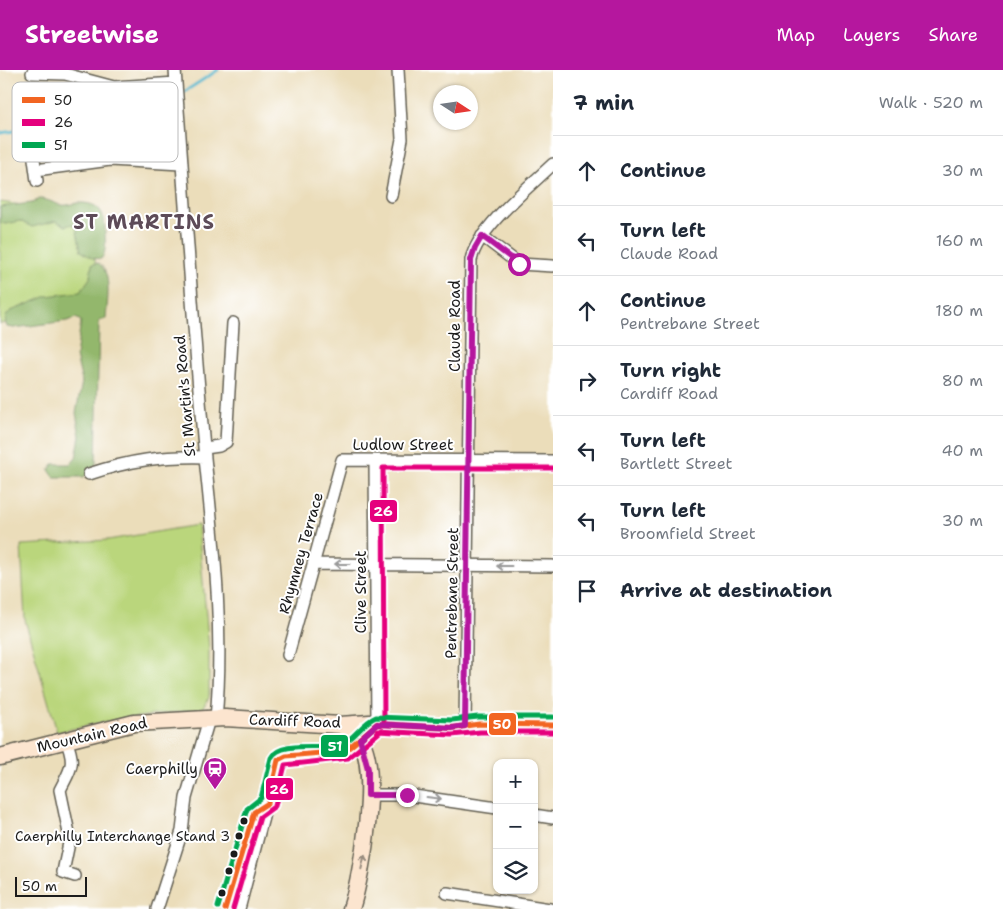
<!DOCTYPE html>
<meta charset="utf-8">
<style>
:root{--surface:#fff;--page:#f2f2f3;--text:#1f2937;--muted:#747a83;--line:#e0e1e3;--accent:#b5179e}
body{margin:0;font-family:"Shantell Sans",sans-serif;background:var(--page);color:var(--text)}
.controls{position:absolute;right:15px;bottom:15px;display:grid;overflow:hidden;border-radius:10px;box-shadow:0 1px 4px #0004}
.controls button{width:45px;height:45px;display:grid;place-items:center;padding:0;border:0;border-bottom:1px solid var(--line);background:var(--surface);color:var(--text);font:25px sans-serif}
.compass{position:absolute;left:433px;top:15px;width:45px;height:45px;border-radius:50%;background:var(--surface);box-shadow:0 1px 4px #0004;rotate:102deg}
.scale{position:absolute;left:15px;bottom:12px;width:72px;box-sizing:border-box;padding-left:5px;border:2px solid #1c1c1c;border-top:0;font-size:14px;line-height:18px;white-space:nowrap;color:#1c1c1c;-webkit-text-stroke:4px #fff;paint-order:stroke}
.stop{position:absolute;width:15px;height:15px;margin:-11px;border:4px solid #b5179e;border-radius:50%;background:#fff}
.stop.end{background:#b5179e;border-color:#fff;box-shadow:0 1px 5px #0008}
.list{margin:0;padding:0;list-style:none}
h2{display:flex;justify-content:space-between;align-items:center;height:65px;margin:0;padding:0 20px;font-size:21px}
h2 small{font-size:16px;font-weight:400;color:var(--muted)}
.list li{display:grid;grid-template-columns:32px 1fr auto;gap:15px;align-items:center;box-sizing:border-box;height:70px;padding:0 20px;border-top:1px solid var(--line)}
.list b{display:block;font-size:19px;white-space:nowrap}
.list p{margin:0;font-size:16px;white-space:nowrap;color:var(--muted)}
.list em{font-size:16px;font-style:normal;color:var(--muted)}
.icon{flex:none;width:28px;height:28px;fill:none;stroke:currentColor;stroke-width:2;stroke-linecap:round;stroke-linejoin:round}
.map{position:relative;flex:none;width:553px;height:839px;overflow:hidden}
header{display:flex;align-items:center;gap:30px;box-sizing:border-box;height:70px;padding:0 25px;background:var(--accent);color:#fff}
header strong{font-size:24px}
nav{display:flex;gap:28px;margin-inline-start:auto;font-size:18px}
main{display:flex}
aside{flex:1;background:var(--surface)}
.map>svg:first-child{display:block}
.green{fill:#bad67c;stroke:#6b794c}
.forest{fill:#93b76c;stroke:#586a44}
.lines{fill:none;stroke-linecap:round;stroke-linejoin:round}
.stream{stroke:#4db4cb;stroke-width:3}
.street-casing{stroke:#646053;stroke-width:14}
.secondary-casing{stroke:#646053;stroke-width:19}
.street{stroke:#fff;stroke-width:11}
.secondary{stroke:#fce5cf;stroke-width:16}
.bus-1-casing{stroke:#fff;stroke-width:9}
.bus-2-casing{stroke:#fff;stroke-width:9}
.bus-3-casing{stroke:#fff;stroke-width:9}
.bus-1{stroke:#f26522;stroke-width:5}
.bus-2{stroke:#e5007d;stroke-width:5}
.bus-3{stroke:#00a651;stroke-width:5}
.oneway{stroke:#999}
.oneway2{stroke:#978b7e}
.route{stroke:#b5179e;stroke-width:6}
.bus-dot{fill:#1c1c1c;stroke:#fff;stroke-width:2}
.labels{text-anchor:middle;stroke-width:4;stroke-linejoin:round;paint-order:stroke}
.bus-label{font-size:14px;fill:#1c1c1c;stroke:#fff;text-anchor:end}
.street-label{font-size:15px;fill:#1c1c1c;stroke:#fff}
.poi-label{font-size:15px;fill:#1c1c1c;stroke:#fff;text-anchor:end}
.district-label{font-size:20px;font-weight:bold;letter-spacing:1px;fill:#5d4b58;stroke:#fff}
.key{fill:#fff;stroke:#bbb;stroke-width:1}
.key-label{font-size:14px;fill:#1c1c1c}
.line-badge{stroke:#fff;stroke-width:2}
.badge-label{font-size:14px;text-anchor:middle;font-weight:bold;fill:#fff}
</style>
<header>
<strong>Streetwise</strong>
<nav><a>Map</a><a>Layers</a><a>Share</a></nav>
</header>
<main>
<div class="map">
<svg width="553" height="839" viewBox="0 0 553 839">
<rect width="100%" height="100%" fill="#fff"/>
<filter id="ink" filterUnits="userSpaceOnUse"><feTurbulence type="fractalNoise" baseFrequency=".02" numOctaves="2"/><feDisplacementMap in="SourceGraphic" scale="10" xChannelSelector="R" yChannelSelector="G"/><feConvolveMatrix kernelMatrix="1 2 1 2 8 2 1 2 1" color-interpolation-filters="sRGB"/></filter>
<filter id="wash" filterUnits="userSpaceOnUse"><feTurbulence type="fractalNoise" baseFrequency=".0096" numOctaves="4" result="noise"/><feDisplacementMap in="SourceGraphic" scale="20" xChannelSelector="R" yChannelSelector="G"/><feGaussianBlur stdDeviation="1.12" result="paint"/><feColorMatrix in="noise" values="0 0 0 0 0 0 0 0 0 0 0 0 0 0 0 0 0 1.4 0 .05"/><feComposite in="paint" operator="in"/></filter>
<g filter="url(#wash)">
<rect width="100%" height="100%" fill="#ebddba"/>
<path class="green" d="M 0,132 L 46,138 L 85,138 L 95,189 L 99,251 L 77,242 L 0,254 Z
M 198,455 L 209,579 L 209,628 L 202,639 L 121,649 L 57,662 L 25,550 L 21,475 L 108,470 Z"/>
<path class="forest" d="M 39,129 C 48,129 53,133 61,135 C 66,136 72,134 77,133 C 100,132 105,142 105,163 C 105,172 107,182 101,189 L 92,188 L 81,181 L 76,157 L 72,154 L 66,156 L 56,151 L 32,157 L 20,151 L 6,154 L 0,153 L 0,137 L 32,133 Z
M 98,193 C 113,202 107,233 106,249 L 99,251 L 96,394 L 84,407 L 54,407 L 49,400 L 53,394 L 71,394 L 76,388 L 80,366 L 76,343 L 82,312 L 76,286 L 81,251 L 76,248 L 67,251 L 14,258 L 7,257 C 4,249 5,246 11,241 L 47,226 L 80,222 L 90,208 L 92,194 Z"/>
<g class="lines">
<path class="stream" d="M 184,22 L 218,0
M 0,63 L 111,48 L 149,46 L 170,32"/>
</g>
</g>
<g filter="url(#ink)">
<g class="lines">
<g class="street-casing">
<path id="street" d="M 175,0 C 185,129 193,259 205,388 C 214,475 224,562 216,649
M 32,3 L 65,4 L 114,17 L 176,13
M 34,89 L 37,111
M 36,100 L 110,90 L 181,94
M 391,126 L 402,69 L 398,0
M 482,166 L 519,194 L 553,196
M 205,378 L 219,376 L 226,372 L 233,253
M 375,391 L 377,654
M 89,404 C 131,390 161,386 205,387
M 313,494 L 553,496
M 288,585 L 342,390 L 553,391
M 465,656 L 471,190 C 478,158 529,117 553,94
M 66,670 C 76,695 71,698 60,720 L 70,768 L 63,802 L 75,806
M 368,725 L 407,725 L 497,738
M 534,745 L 553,748
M 447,823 L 550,839
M 157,839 L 182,761 L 186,728 L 209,649
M 239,839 L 278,690 L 286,686 L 345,681 L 360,669"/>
</g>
<g class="secondary-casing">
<path id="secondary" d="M 340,655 C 347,658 354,661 359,668 C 381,698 362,804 351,839
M 0,687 L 134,653 L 225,648 L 340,655 L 369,653 L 394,656 L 452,658 L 479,654 L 553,655"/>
</g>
<use href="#street" class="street"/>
<use href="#secondary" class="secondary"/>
<g class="bus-1-casing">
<path id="bus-1" d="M 377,654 L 452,658 L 479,654 L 553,655
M 268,733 L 278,690 L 286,686 L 345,681 L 377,654
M 225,839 L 254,742 L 268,733"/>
</g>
<g class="bus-2-casing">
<path id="bus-2" d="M 384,654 L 383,398 L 553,398
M 377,661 L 452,665 L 480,662 L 553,662
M 233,839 L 260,747 L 275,736 L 285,695 L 348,688 L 382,660"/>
</g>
<g class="bus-3-casing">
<path id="bus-3" d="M 218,837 L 247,739 L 261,728 L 271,688 C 281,669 325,681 342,674 C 355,668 363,652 376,647 L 452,650 L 478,647 L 553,647"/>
</g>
<use href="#bus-1" class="bus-1"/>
<use href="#bus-2" class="bus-2"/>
<use href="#bus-3" class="bus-3"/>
</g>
<defs><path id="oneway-shaft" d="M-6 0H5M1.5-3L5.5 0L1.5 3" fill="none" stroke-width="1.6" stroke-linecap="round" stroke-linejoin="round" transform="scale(1.25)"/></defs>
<g class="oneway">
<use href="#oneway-shaft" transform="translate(342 494) rotate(-180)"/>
<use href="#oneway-shaft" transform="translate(504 496) rotate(-180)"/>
<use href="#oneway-shaft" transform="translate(434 728) rotate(7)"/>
</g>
<use class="oneway2" href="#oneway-shaft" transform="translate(363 792) rotate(-77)"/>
</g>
<g class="lines" filter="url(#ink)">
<path class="route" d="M 407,725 L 368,725 L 368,699 L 360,669 L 377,654 L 452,658 L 465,656 L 471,190 L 475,178 L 482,166 L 519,194"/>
</g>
<defs>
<g id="station-pin" transform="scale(1.25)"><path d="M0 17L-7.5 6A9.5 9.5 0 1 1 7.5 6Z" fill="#b5179e" stroke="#fff"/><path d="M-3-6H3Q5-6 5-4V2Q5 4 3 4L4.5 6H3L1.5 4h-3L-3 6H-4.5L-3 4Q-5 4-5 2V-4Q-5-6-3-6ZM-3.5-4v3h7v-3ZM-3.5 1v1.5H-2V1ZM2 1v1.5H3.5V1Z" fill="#fff"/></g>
</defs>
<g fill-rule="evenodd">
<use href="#station-pin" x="215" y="699"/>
</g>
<g class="bus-dot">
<circle cx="244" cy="751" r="4.5"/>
<circle cx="239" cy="766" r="4.5"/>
<circle cx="234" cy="784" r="4.5"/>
<circle cx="229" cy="801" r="4.5"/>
<circle cx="222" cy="823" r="4.5"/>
</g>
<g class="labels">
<g class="bus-label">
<text x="230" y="771">Caerphilly Interchange Stand 3</text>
</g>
<g class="street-label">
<text transform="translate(455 256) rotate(-90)" y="5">Claude Road</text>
<text transform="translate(185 326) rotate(-95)" y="5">St Martin's Road</text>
<text x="403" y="380">Ludlow Street</text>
<text transform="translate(301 483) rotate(-74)" y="5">Rhymney Terrace</text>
<text transform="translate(361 522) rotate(-90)" y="5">Clive Street</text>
<text transform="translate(452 523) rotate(-89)" y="5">Pentrebane Street</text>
<text transform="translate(295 651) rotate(2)" y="5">Cardiff Road</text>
<text transform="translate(92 665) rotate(-13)" y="5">Mountain Road</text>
</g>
<g class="poi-label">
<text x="198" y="704">Caerphilly</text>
</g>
<g class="district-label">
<text x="144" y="159">ST MARTINS</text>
</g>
</g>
<rect x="12" y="12" width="166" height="80" rx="8" class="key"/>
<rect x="22" y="27" width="23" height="6" fill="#f26522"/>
<rect x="22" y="49" width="23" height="7" fill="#e5007d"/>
<rect x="22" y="72" width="23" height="6" fill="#00a651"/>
<g class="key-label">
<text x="54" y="35">50</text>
<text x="54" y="57">26</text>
<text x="54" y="80">51</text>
</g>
<g class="line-badge">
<rect x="369" y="429" width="29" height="24" rx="5" fill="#e5007d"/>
<rect x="488" y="642" width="29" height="24" rx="5" fill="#f26522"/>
<rect x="320" y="664" width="29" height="24" rx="5" fill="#00a651"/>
<rect x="265" y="707" width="29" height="24" rx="5" fill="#e5007d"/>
</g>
<g class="badge-label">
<text x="383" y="446">26</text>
<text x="502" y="659">50</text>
<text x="335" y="681">51</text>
<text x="279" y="724">26</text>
</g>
</svg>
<div class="controls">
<button>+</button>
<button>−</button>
<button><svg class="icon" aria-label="layers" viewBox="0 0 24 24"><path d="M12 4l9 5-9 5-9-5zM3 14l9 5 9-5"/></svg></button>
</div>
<svg class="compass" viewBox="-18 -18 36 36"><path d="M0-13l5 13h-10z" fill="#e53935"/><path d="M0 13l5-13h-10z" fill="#747a83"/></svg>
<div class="scale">50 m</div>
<div class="stop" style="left:519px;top:194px"></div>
<div class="stop end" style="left:407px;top:725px"></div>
</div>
<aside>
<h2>7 min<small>Walk · 520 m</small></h2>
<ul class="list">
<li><svg class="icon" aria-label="ahead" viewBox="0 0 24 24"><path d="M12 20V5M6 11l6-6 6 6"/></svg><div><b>Continue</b></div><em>30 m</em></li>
<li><svg class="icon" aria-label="left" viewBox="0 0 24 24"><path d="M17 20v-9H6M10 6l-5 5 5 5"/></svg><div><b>Turn left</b><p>Claude Road</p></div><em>160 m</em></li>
<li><svg class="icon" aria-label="ahead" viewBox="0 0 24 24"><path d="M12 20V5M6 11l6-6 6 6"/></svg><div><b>Continue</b><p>Pentrebane Street</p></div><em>180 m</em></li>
<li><svg class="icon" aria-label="right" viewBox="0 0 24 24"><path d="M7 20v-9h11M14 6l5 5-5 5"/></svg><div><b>Turn right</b><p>Cardiff Road</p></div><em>80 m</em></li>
<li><svg class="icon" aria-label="left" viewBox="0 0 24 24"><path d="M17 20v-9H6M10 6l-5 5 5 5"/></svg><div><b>Turn left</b><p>Bartlett Street</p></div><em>40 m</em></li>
<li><svg class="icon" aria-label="left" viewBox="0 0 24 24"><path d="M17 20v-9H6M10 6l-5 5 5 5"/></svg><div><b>Turn left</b><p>Broomfield Street</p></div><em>30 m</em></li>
<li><svg class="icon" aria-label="arrive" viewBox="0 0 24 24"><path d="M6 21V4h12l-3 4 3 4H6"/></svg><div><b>Arrive at destination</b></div></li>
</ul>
</aside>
</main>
